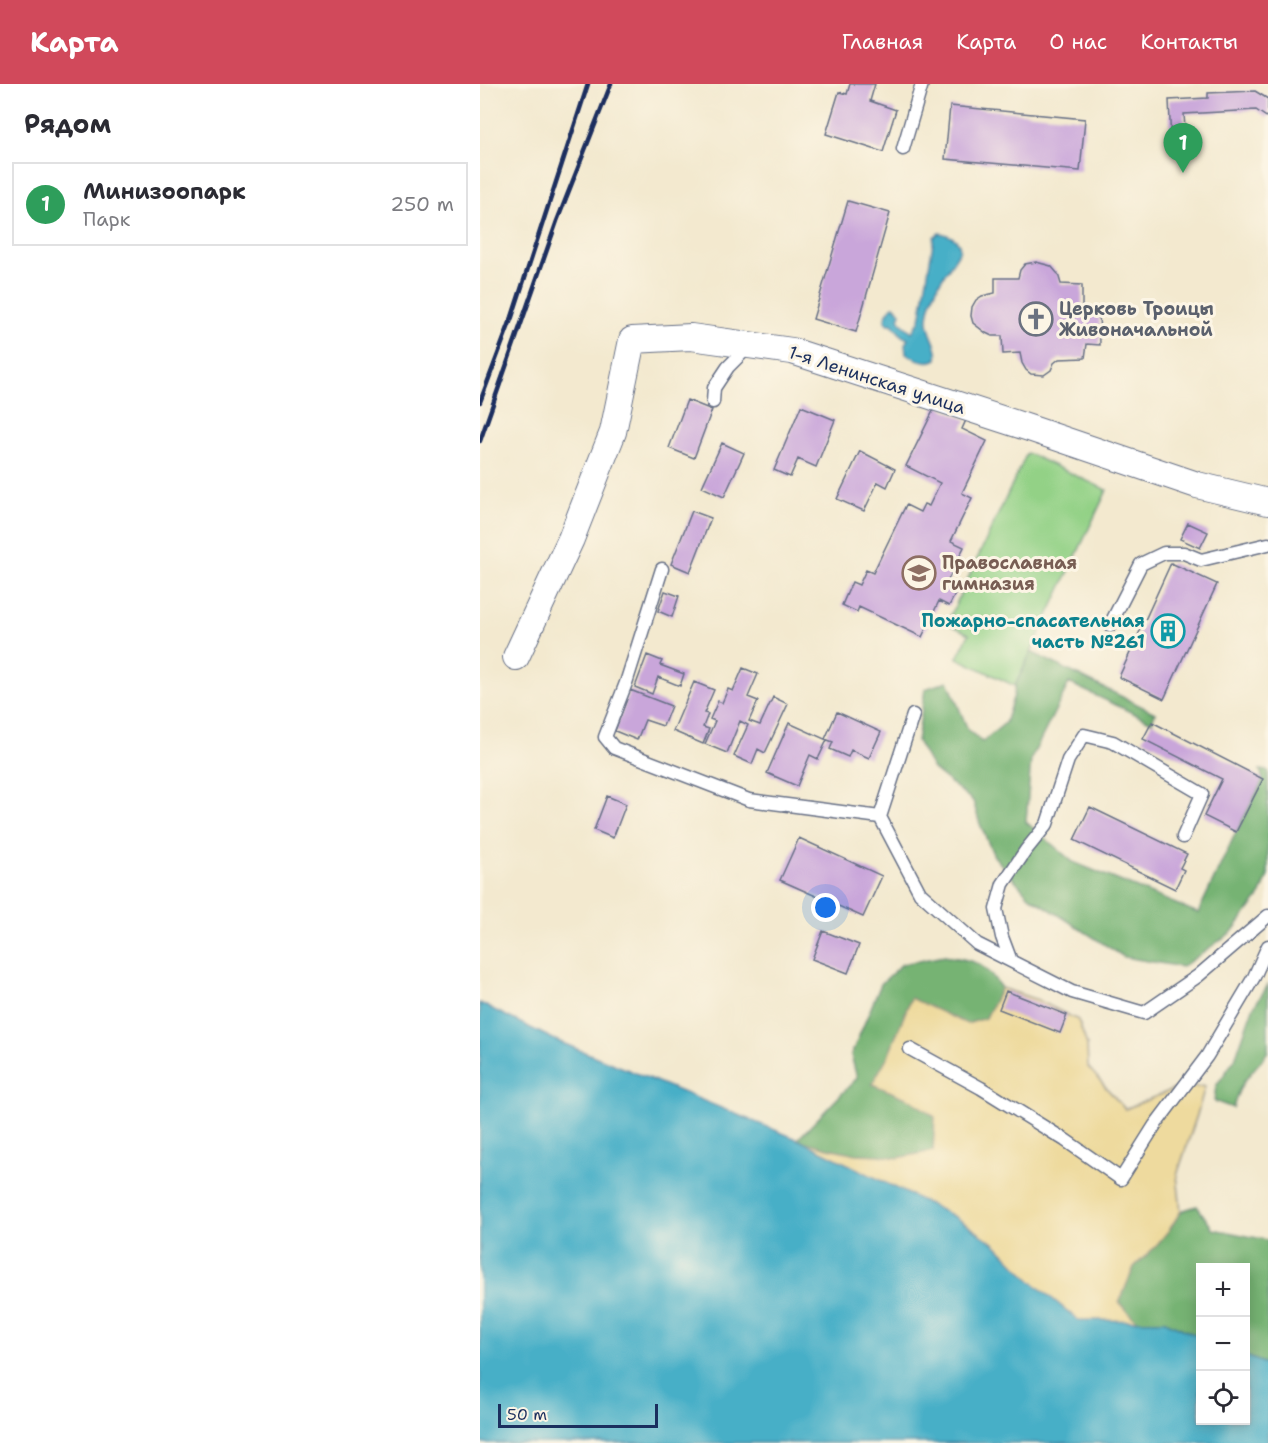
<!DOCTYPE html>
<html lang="ru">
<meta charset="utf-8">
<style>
:root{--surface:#fff;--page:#f7f7f7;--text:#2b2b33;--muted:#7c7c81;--line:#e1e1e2;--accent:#d1495b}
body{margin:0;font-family:"Shantell Sans",sans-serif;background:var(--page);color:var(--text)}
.controls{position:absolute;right:18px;bottom:18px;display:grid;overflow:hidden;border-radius:0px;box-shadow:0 3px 15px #0003}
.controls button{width:54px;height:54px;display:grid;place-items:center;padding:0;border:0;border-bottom:2px solid var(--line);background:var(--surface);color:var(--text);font:30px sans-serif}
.scale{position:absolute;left:18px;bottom:15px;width:160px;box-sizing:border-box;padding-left:6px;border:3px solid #1b2f5e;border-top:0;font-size:16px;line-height:21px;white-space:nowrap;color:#1b2f5e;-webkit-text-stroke:4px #fcf5e5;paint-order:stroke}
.you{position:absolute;left:346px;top:824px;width:21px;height:21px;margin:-15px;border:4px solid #fff;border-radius:50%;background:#1a73e8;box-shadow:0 0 0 9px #1a73e833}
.badge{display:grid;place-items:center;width:39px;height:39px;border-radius:50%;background:var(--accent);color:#fff;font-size:20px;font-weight:700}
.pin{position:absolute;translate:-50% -50px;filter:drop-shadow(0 2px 3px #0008)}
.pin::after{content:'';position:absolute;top:32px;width:21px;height:18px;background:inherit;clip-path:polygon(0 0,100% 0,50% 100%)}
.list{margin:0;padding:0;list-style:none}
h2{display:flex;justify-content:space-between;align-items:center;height:78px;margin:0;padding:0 24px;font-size:26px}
h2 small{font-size:20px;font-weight:400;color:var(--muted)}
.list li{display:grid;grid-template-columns:39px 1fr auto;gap:18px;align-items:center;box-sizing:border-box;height:84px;margin:0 12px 12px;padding:0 12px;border:2px solid var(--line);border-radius:0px}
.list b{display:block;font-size:22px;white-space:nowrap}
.list p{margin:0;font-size:20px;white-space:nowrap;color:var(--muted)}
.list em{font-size:20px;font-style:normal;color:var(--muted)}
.icon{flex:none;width:33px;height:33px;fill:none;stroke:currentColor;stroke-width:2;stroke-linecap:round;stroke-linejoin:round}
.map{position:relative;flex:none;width:788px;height:1359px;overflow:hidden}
header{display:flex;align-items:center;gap:36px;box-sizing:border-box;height:84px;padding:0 30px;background:var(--accent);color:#fff}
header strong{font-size:28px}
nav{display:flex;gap:33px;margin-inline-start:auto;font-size:21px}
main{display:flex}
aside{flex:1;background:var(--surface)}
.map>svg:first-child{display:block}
.green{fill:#93d186;stroke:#578072;stroke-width:1.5}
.forest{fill:#76b373;stroke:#487168;stroke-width:1.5}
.sand{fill:#eeda9e;stroke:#84847e;stroke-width:1.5}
.water{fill:#47afc7;stroke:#316f92;stroke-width:1.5}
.building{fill:#c9a6da}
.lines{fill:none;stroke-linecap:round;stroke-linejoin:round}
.lane-casing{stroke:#677086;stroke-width:15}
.street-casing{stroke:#677086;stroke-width:28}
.lane{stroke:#fff;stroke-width:12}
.street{stroke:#fff;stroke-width:26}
.rail{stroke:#1b2f5e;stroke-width:4.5}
.labels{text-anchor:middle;stroke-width:6;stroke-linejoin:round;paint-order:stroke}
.worship-label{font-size:18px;font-weight:bold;fill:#5b616d;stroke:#fcf5e5;text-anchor:start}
.street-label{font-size:18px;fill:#1b2f5e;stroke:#fcf5e5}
.education-label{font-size:18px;font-weight:bold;fill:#785e54;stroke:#fcf5e5;text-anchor:start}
.culture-label{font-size:18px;font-weight:bold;fill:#0d838f;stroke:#fcf5e5;text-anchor:end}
</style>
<header>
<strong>Карта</strong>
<nav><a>Главная</a><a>Карта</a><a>О нас</a><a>Контакты</a></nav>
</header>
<main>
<aside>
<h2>Рядом<small></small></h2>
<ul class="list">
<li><span class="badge" style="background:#2e9e5b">1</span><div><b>Минизоопарк</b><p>Парк</p></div><em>250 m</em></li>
</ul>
</aside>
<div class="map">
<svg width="788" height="1359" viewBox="0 0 788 1359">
<rect width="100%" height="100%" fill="#fcf5e5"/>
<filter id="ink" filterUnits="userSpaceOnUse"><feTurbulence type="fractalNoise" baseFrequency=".0167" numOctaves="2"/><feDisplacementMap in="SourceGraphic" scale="12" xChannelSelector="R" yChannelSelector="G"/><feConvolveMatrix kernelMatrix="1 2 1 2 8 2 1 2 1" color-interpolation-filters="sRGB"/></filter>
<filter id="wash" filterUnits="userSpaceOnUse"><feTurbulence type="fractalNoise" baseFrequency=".008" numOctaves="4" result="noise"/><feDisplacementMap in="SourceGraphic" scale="24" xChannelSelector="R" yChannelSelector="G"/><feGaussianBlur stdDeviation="1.35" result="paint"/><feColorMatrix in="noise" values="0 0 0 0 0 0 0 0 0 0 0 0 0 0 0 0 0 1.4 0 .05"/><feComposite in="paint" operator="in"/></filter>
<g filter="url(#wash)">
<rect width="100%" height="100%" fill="#f3e9cf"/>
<path class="green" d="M 547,369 L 627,406 L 535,602 L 477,574 L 489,550 L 467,539 Z"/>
<path class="forest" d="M 551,568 L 675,629 L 672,638 L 589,599 L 551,675 L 546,738 L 593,778 L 718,829 L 756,748 L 783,695 L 780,686 L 788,687 L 788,791 L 781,810 L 752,848 L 702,883 L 644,873 L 549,812 L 514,772 L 500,740 L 493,717 L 453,685 L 437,657 L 445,605 L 468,597 L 488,646 L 502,658 L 525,639 L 534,611 L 535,602 Z
M 464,872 C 495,877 502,876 521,904 L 506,934 L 486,940 L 431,915 L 408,972 L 392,1000 L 431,1016 L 455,1033 L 453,1067 L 418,1074 L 399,1071 L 376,1070 L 348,1064 L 317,1056 L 377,994 L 371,971 L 401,900 L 422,880 Z
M 788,901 L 788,967 C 783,976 776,982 770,990 C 761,1000 756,1011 753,1024 L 734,1017 L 736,1002 L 755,975 L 773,924 Z
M 717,1122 L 733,1145 L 788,1156 L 788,1281 L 766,1272 L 766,1184 L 720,1184 L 720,1253 L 685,1237 L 657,1237 L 639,1219 L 654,1183 L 675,1163 L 689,1146 L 701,1127 Z"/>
<path class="sand" d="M 521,904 L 558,916 L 598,936 L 607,961 L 608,983 L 645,1025 L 694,1005 L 725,1002 L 717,1031 L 697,1091 L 701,1127 L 689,1146 L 675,1163 L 654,1183 L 639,1219 L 657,1237 L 598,1236 L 552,1198 L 515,1160 L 475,1133 L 317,1056 L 348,1064 L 376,1070 L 399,1071 L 418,1074 L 453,1067 L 455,1033 L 431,1016 L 392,1000 L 408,972 L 431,914 L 487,940 L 506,934 Z"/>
<path class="water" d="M 459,149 C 468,150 483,156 479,168 C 477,173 472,179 469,184 C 459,198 449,217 448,235 C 447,249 460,262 457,275 C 447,281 435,275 426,269 L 425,260 L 428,255 L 422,252 L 412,240 L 408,240 L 405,237 C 405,232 409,225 413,222 C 417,222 419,225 421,229 L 419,234 L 421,239 L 432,248 L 440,236 L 454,153 Z
M 0,919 L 75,956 L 317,1055 L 475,1133 L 515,1160 L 552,1198 L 598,1236 L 685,1237 L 720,1253 L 720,1336 L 766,1336 L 766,1272 L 788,1281 L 788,1359 L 0,1359 Z"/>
<g id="blocks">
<path class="building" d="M 370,0 L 395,0 L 390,17 L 416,26 L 403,68 L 346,50 L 359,8 L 367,10 Z
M 775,7 L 788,15 L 788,34 L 776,26 L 704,30 L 706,58 L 691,58 L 689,16 L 728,14 L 728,9 Z
M 470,22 L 605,35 L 600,87 L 465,75 Z
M 368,117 L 410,129 L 376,248 L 333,235 Z
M 556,178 L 571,182 L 578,190 L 581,200 L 602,201 L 602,224 L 619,226 L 620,261 L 607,260 L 605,274 L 579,275 L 574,279 L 571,286 L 564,291 L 551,290 L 546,286 L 542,279 L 540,269 L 523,270 L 522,252 L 512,252 L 506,249 L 493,239 L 491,232 L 492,223 L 496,216 L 502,212 L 515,209 L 515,194 L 538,194 L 540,186 L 545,180 Z
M 207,316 L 232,326 L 214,374 L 189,364 Z
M 456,321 L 486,336 L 482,345 L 507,357 L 482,409 L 492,414 L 471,457 L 484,463 L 466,500 L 478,505 L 469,522 L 459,517 L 442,553 L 379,523 L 377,528 L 362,521 L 372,498 L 379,501 L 386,486 L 393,489 L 426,421 L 440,428 L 444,420 L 449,422 L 460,399 L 426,382 Z
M 321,322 L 355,336 L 336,383 L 318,375 L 310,393 L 294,386 Z
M 242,359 L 264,369 L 244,413 L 222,403 Z
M 380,367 L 415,385 L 407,403 L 398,398 L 384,427 L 357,415 Z
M 212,427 L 231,434 L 210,488 L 191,480 Z
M 708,439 L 728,448 L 720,464 L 700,455 Z
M 691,479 L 737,500 L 684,615 L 639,593 Z
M 185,507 L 199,512 L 192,533 L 178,527 Z
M 167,571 L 182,577 L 180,581 L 204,590 L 200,602 L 178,593 L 172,610 L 155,603 Z
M 263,584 L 278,590 L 268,613 L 278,617 L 269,637 L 280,641 L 293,613 L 308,620 L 285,669 L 278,665 L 272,680 L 254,672 L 268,641 L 260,637 L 247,669 L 225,660 L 235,637 L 230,635 L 238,617 L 242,619 L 248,605 L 253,607 Z
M 214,598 L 234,606 L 224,629 L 228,630 L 223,643 L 229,645 L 223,660 L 193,647 Z
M 150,606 L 191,622 L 183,642 L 165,636 L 157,656 L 135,647 Z
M 357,628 L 401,648 L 389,674 L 371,666 L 368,673 L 350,665 L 353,658 L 345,655 Z
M 672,638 L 783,695 L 756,748 L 724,732 L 742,695 L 663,655 Z
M 309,639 L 347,656 L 338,675 L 330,671 L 317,702 L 287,689 Z
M 127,712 L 146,720 L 133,754 L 114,746 Z
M 610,723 L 707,770 L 700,784 L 704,786 L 695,805 L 594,756 Z
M 319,754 L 402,792 L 383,833 L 300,796 Z
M 343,847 L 379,861 L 368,889 L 332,875 Z
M 526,907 L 587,931 L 580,949 L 519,925 Z"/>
</g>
</g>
<g filter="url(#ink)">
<use href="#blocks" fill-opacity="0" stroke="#677086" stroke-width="1.5"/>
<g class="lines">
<g class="lane-casing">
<path id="lane" d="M 423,65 L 442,0
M 233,318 L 234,304 L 248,283 L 269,262
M 182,485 L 146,599 L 125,653 L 134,664 L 269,716 L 400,733
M 630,541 L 661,480 L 684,469 L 704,469 L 721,476 L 788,460
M 433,631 L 400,733 L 440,809 L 497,860 L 592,908 L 664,929 L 718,892 L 788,832
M 531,877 L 522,853 L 516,825 L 523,800 L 546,766 L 567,740 L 588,676 L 604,651 L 633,658 L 722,710 L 703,753
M 430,965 L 501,1004 L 585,1056 L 641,1095 L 675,1041 L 727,972 L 774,893 L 788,862"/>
</g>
<g class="street-casing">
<path id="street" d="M 36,573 L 91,455 L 133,348 L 152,256 L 211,253 L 312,267 L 549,344 L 717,401 L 788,418"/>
</g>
<use href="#lane" class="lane"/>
<use href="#street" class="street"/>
<path class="rail" d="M 0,318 L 32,233 L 108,0
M 0,357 L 77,137 L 131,0"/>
</g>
</g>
<defs>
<g id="church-ring" transform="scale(1.725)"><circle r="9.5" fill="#fcf5e5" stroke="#6b7280" stroke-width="1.5"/><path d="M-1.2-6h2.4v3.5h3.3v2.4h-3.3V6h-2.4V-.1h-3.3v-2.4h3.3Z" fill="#6b7280"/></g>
<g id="school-ring" transform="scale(1.725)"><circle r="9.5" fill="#fcf5e5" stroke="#8d6e63" stroke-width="1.5"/><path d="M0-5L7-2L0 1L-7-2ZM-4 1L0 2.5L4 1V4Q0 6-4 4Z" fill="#8d6e63"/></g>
<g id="building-ring" transform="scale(1.725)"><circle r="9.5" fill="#fcf5e5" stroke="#0f9aa8" stroke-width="1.5"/><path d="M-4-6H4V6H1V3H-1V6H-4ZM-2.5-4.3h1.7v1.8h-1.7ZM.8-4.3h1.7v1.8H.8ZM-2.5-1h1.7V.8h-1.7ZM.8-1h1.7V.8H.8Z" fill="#0f9aa8"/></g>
</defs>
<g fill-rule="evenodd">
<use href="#church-ring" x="556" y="235"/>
<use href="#school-ring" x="439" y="489"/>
<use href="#building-ring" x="688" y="547"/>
</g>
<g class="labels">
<g class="worship-label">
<text x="579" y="231">Церковь Троицы<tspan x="579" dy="21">Живоначальной</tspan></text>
</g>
<g class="street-label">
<text transform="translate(397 296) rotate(18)" y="6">1-я Ленинская улица</text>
</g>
<g class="education-label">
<text x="462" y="485">Православная<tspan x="462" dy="21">гимназия</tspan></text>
</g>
<g class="culture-label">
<text x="665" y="543">Пожарно-спасательная<tspan x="665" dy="21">часть №261</tspan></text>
</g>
</g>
</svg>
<div class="controls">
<button>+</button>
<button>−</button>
<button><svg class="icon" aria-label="locate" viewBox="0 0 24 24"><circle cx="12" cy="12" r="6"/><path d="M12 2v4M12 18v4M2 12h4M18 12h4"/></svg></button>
</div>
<div class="scale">50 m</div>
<div class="you"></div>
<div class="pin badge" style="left:703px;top:89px;background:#2e9e5b">1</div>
</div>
</main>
